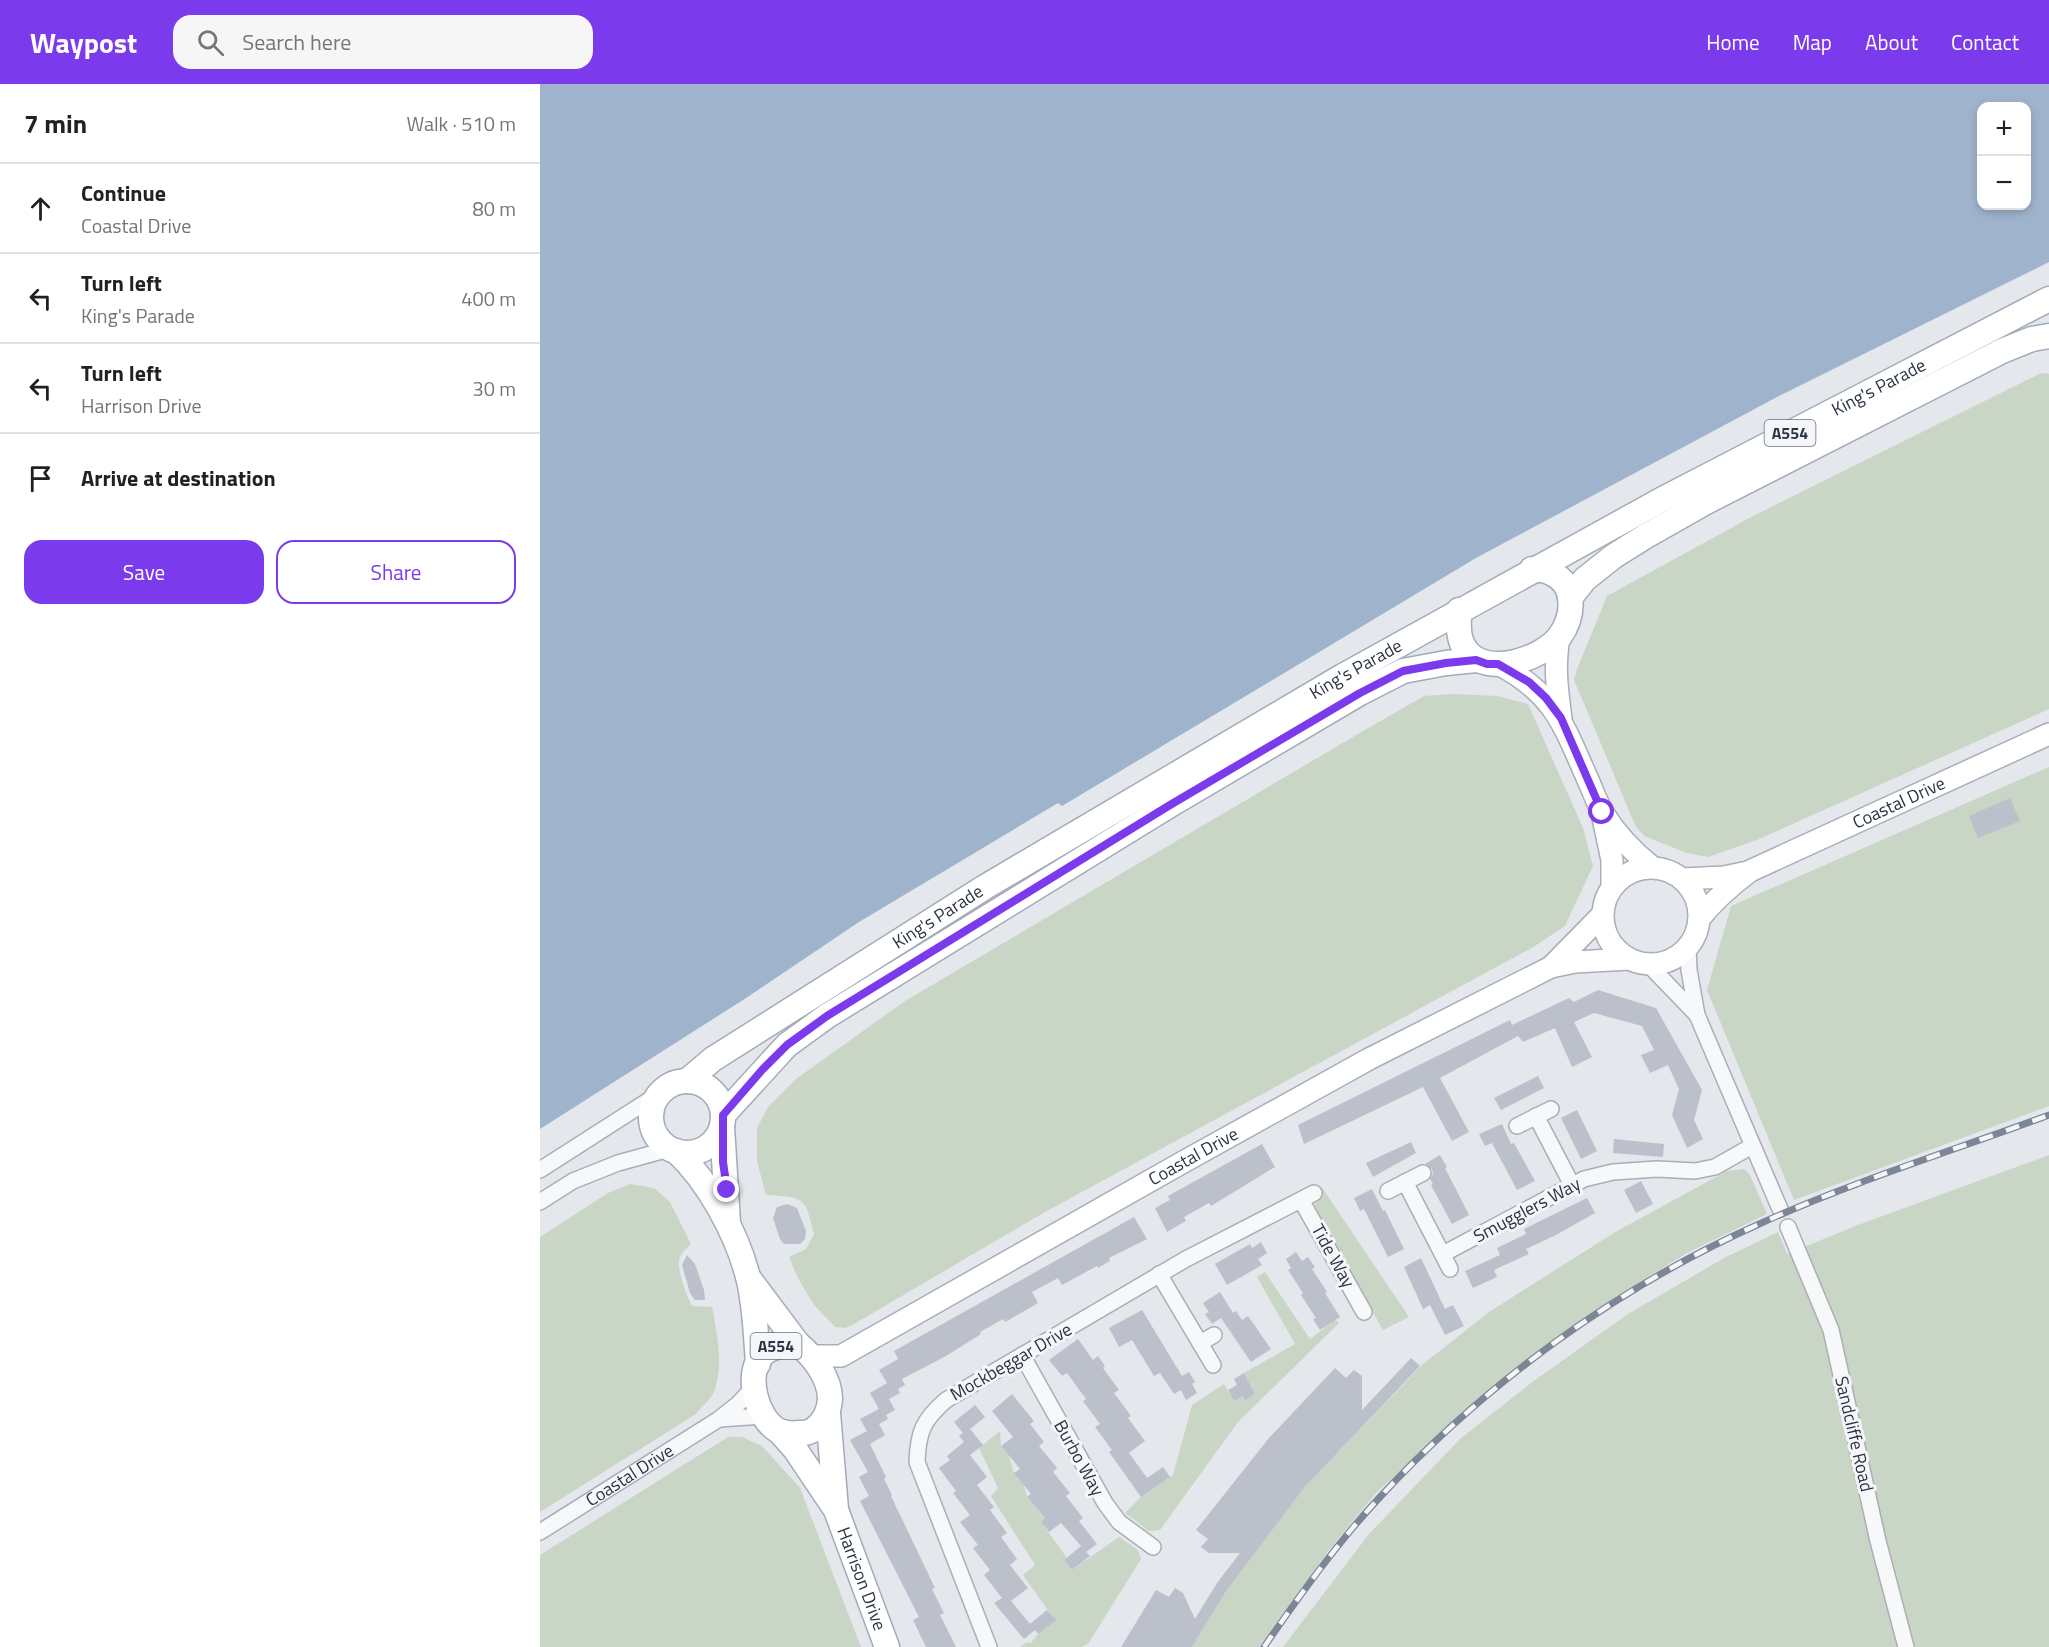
<!DOCTYPE html>
<meta charset="utf-8">
<style>
:root{--surface:#fff;--page:#f6f6f6;--text:#202124;--muted:#757577;--line:#e0e0e0;--accent:#7c3aed}
body{margin:0;font-family:"Titillium Web",sans-serif;background:var(--page);color:var(--text)}
.controls{position:absolute;right:18px;top:18px;display:grid;overflow:hidden;border-radius:12px;box-shadow:0 3px 9px #0003}
.controls button{width:54px;height:54px;display:grid;place-items:center;padding:0;border:0;border-bottom:2px solid var(--line);background:var(--surface);color:var(--text);font:30px sans-serif}
.stop{position:absolute;width:18px;height:18px;margin:-14px;border:4px solid #7c3aed;border-radius:50%;background:#fff}
.stop.end{background:#7c3aed;border-color:#fff;box-shadow:0 2px 6px #0008}
.list{margin:0;padding:0;list-style:none}
h2{display:flex;justify-content:space-between;align-items:center;height:78px;margin:0;padding:0 24px;font-size:26px}
h2 small{font-size:20px;font-weight:400;color:var(--muted)}
.list li{display:grid;grid-template-columns:39px 1fr auto;gap:18px;align-items:center;box-sizing:border-box;height:90px;padding:0 24px;border-top:2px solid var(--line)}
.list b{display:block;font-size:22px;white-space:nowrap}
.list p{margin:0;font-size:20px;white-space:nowrap;color:var(--muted)}
.list em{font-size:20px;font-style:normal;color:var(--muted)}
.actions{display:flex;gap:12px;padding:18px 24px}
.actions a{flex:1;padding:14px 0;border:2px solid var(--accent);border-radius:18px;text-align:center;font-size:21px;color:var(--accent)}
.actions .main{background:var(--accent);color:#fff}
.icon{flex:none;width:33px;height:33px;fill:none;stroke:currentColor;stroke-width:2;stroke-linecap:round;stroke-linejoin:round}
.map{position:relative;flex:none;width:1509px;height:1563px;overflow:hidden}
header{display:flex;align-items:center;gap:36px;box-sizing:border-box;height:84px;padding:0 30px;background:var(--accent);color:#fff}
header strong{font-size:28px}
nav{display:flex;gap:33px;margin-inline-start:auto;font-size:21px}
.search{width:420px;height:54px;background:var(--page);display:flex;align-items:center;gap:15px;box-sizing:border-box;padding:0 21px;border-radius:18px;color:var(--muted);font-size:22px}
main{display:flex}
aside{flex:1;background:var(--surface)}
.map>svg:first-child{display:block}
.green{fill:#c9d6c5}
.water{fill:#9fb4cc;fill-rule:evenodd}
.building{fill:#bbc0ca}
.lines{fill:none;stroke-linecap:round;stroke-linejoin:round}
.street-casing{stroke:#a9aeb7;stroke-width:18}
.secondary-casing{stroke:#a9aeb7;stroke-width:24}
.primary-casing{stroke:#a3abb8;stroke-width:27}
.street{stroke:#f7f8fa;stroke-width:15}
.secondary{stroke:#fff;stroke-width:21}
.primary{stroke:#fff;stroke-width:24}
.rail-casing{stroke:#7d8696;stroke-width:7}
.rail{stroke:#f4f6f9;stroke-width:4.5;stroke-dasharray:14;stroke-linecap:butt}
.route{stroke:#7c3aed;stroke-width:8}
.labels{text-anchor:middle;stroke-width:6;stroke-linejoin:round;paint-order:stroke}
.shield{fill:#f4f6f9;stroke:#676e7b;stroke-width:1.5}
.shield-label{font-size:16px;font-weight:bold;fill:#2b3445}
.street-label{font-size:18px;fill:#2b3445;stroke:#f4f6f9}
</style>
<header>
<strong>Waypost</strong>
<div class="search"><svg class="icon" aria-label="search" viewBox="0 0 24 24"><circle cx="10" cy="10" r="6"/><path d="M15 15l6 6"/></svg>Search here</div>
<nav><a>Home</a><a>Map</a><a>About</a><a>Contact</a></nav>
</header>
<main>
<aside>
<h2>7 min<small>Walk · 510 m</small></h2>
<ul class="list">
<li><svg class="icon" aria-label="ahead" viewBox="0 0 24 24"><path d="M12 20V5M6 11l6-6 6 6"/></svg><div><b>Continue</b><p>Coastal Drive</p></div><em>80 m</em></li>
<li><svg class="icon" aria-label="left" viewBox="0 0 24 24"><path d="M17 20v-9H6M10 6l-5 5 5 5"/></svg><div><b>Turn left</b><p>King's Parade</p></div><em>400 m</em></li>
<li><svg class="icon" aria-label="left" viewBox="0 0 24 24"><path d="M17 20v-9H6M10 6l-5 5 5 5"/></svg><div><b>Turn left</b><p>Harrison Drive</p></div><em>30 m</em></li>
<li><svg class="icon" aria-label="arrive" viewBox="0 0 24 24"><path d="M6 21V4h12l-3 4 3 4H6"/></svg><div><b>Arrive at destination</b></div></li>
</ul>
<div class="actions"><a class="main">Save</a><a>Share</a></div>
</aside>
<div class="map">
<svg width="1509" height="1563" viewBox="0 0 1509 1563">
<rect width="100%" height="100%" fill="#e4e7ec"/>
<path class="green" d="M 1501,289 L 1509,290 L 1509,625 L 1217,756 L 1168,773 L 1147,769 L 1104,752 L 1096,743 L 1034,596 L 1037,585 L 1067,512 L 1213,432 Z
M 912,610 L 958,612 L 988,620 L 1043,744 L 1053,782 L 1025,842 L 995,862 L 505,1128 L 314,1240 L 305,1244 L 295,1243 L 274,1221 L 258,1194 L 249,1173 L 266,1165 L 274,1150 C 265,1113 265,1113 226,1111 L 217,1077 L 217,1044 L 228,1023 L 256,995 L 365,917 L 823,647 L 884,612 Z
M 1509,683 L 1509,1022 L 1254,1116 L 1167,906 L 1191,822 Z
M 1509,1071 L 1509,1563 L 743,1563 L 829,1450 L 920,1355 L 991,1299 L 1088,1230 L 1184,1174 L 1238,1148 L 1247,1170 L 1318,1141 Z
M 1204,1085 L 1210,1091 L 1227,1130 L 1147,1169 L 1072,1215 L 954,1301 L 835,1410 L 789,1466 L 719,1563 L 652,1563 L 685,1509 L 764,1404 L 882,1281 L 949,1228 L 1077,1147 L 1187,1087 Z
M 90,1100 L 114,1104 L 130,1118 L 151,1160 C 147,1164 140,1170 139,1176 C 137,1185 147,1214 152,1222 L 172,1223 C 177,1251 184,1280 174,1308 C 170,1316 161,1323 156,1330 L 0,1428 L 0,1153 L 68,1109 Z
M 781,1102 L 869,1233 L 843,1246 L 774,1125 Z
M 725,1188 L 770,1255 L 795,1236 L 799,1239 L 698,1338 L 620,1446 L 609,1447 L 585,1429 L 601,1413 L 633,1391 L 652,1321 L 684,1300 L 694,1317 L 703,1312 L 705,1315 L 715,1310 L 704,1289 L 755,1260 L 717,1193 Z
M 460,1347 L 461,1362 L 469,1372 L 474,1389 L 483,1399 L 487,1413 L 505,1435 L 501,1438 L 527,1474 L 524,1476 L 532,1486 L 579,1453 L 598,1466 L 601,1475 L 548,1560 L 541,1563 L 480,1563 L 487,1558 L 491,1559 L 498,1550 L 515,1536 L 483,1491 L 495,1481 L 451,1412 L 458,1404 L 439,1364 Z
M 188,1353 L 202,1353 L 222,1362 L 260,1404 L 321,1563 L 0,1563 L 0,1471 Z"/>
<path class="water" d="M 0,0 L 1509,0 L 1509,178 L 1237,313 L 936,474 L 522,722 L 518,719 L 319,838 L 203,916 L 0,1045 ZM 1442,22 L 1486,22 L 1486,122 L 1442,122 Z"/>
<path class="building" d="M 1470,714 L 1480,737 L 1438,754 L 1429,732 Z
M 1058,906 L 1116,924 L 1162,1006 L 1154,1036 L 1163,1055 L 1147,1064 L 1132,1031 L 1139,1005 L 1128,981 L 1110,989 L 1101,971 L 1114,966 L 1102,942 L 1054,929 L 1034,938 L 1052,973 L 1032,983 L 1015,944 L 983,958 L 978,952 L 900,994 L 929,1048 L 912,1057 L 883,1003 L 764,1060 L 758,1041 L 970,936 L 972,941 L 1029,914 L 1034,918 Z
M 998,992 L 1004,1004 L 961,1026 L 954,1014 Z
M 1037,1026 L 1057,1067 L 1041,1075 L 1021,1034 Z
M 962,1040 L 971,1060 L 974,1059 L 995,1097 L 977,1106 L 952,1059 L 945,1062 L 939,1050 Z
M 1074,1055 L 1124,1060 L 1123,1073 L 1073,1069 Z
M 871,1058 L 876,1069 L 833,1093 L 826,1079 Z
M 722,1060 L 735,1083 L 671,1122 L 669,1119 L 644,1133 L 646,1137 L 627,1148 L 615,1124 L 630,1116 L 628,1112 Z
M 900,1071 L 907,1083 L 905,1084 L 929,1131 L 912,1140 L 891,1101 L 893,1100 L 890,1095 L 893,1090 L 892,1085 L 885,1080 Z
M 1101,1097 L 1113,1120 L 1096,1129 L 1084,1106 Z
M 832,1105 L 843,1127 L 845,1126 L 864,1165 L 848,1173 L 824,1125 L 820,1127 L 814,1114 Z
M 1047,1114 L 1055,1129 L 1016,1151 L 986,1165 L 989,1170 L 954,1186 L 957,1193 L 933,1204 L 925,1187 L 960,1171 L 957,1164 L 986,1150 L 984,1145 Z
M 247,1120 L 257,1124 L 266,1147 L 265,1155 L 260,1160 L 244,1160 L 240,1155 L 233,1134 L 237,1123 Z
M 594,1133 L 607,1155 L 569,1174 L 570,1177 L 558,1184 L 557,1182 L 522,1201 L 518,1194 L 492,1208 L 498,1219 L 465,1238 L 463,1235 L 440,1248 L 441,1250 L 406,1272 L 362,1295 L 365,1301 L 358,1305 L 360,1309 L 349,1315 L 355,1326 L 346,1331 L 348,1335 L 339,1340 L 345,1351 L 330,1360 L 346,1393 L 344,1395 L 352,1411 L 351,1412 L 395,1504 L 392,1505 L 404,1529 L 400,1531 L 416,1563 L 386,1563 L 373,1536 L 379,1533 L 320,1417 L 329,1412 L 319,1393 L 328,1388 L 310,1356 L 327,1347 L 320,1335 L 339,1325 L 330,1309 L 347,1299 L 339,1286 L 358,1275 L 354,1267 Z
M 721,1158 L 727,1169 L 718,1175 L 722,1181 L 687,1201 L 675,1180 L 710,1160 L 712,1164 Z
M 756,1168 L 762,1177 L 768,1173 L 775,1183 L 772,1185 L 787,1208 L 785,1209 L 800,1233 L 780,1246 L 773,1235 L 776,1234 L 761,1211 L 763,1209 L 748,1186 L 751,1184 L 746,1175 Z
M 147,1171 L 155,1180 L 164,1206 L 165,1216 L 155,1216 L 150,1209 L 142,1181 Z
M 881,1174 L 905,1225 L 913,1221 L 924,1242 L 905,1251 L 890,1221 L 883,1225 L 864,1183 Z
M 680,1208 L 693,1229 L 696,1227 L 702,1236 L 708,1232 L 731,1265 L 711,1278 L 681,1234 L 672,1240 L 665,1230 L 669,1228 L 663,1219 Z
M 602,1226 L 642,1292 L 649,1288 L 655,1298 L 652,1300 L 657,1309 L 646,1316 L 641,1306 L 634,1310 L 620,1289 L 614,1292 L 592,1256 L 579,1263 L 569,1244 Z
M 538,1255 L 553,1276 L 558,1272 L 565,1282 L 563,1284 L 579,1306 L 574,1309 L 591,1332 L 588,1334 L 605,1357 L 589,1369 L 607,1394 L 623,1383 L 630,1393 L 601,1413 L 569,1368 L 572,1366 L 555,1343 L 560,1340 L 543,1317 L 546,1315 L 527,1289 L 522,1292 L 509,1276 Z
M 871,1274 L 880,1282 L 764,1404 L 685,1509 L 652,1563 L 581,1563 L 616,1506 L 629,1513 L 635,1504 L 643,1509 L 655,1535 L 677,1499 L 700,1469 L 669,1469 L 661,1463 L 668,1455 L 656,1446 L 729,1354 L 795,1284 L 806,1294 L 814,1286 L 822,1292 L 822,1326 Z
M 704,1289 L 715,1310 L 705,1316 L 703,1312 L 694,1317 L 688,1306 L 697,1301 L 694,1295 Z
M 472,1310 L 494,1337 L 490,1340 L 504,1358 L 499,1362 L 517,1384 L 513,1388 L 530,1409 L 526,1412 L 543,1434 L 539,1437 L 557,1460 L 546,1468 L 550,1472 L 532,1486 L 524,1476 L 541,1462 L 521,1439 L 509,1448 L 501,1438 L 505,1434 L 487,1413 L 491,1410 L 474,1389 L 480,1385 L 461,1362 L 473,1353 L 452,1327 Z
M 435,1321 L 445,1333 L 430,1345 L 443,1361 L 430,1371 L 447,1393 L 437,1401 L 454,1423 L 450,1426 L 467,1449 L 461,1453 L 477,1475 L 470,1481 L 488,1504 L 471,1517 L 490,1540 L 507,1526 L 516,1536 L 498,1550 L 495,1546 L 484,1555 L 454,1519 L 462,1514 L 444,1491 L 450,1486 L 433,1464 L 438,1461 L 420,1438 L 430,1431 L 413,1409 L 416,1407 L 399,1384 L 410,1376 L 407,1372 L 424,1358 L 419,1352 L 423,1349 L 414,1338 Z"/>
<g class="lines">
<g class="street-casing">
<g id="street">
<path d="M 1148,863 L 1149,886 L 1157,931 L 1240,1125"/>
<path d="M 1108,880 L 1157,931"/>
<path d="M 996,1032 L 1032,1101"/>
<path d="M 977,1042 L 1011,1025"/>
<path d="M 0,1086 L 120,1009"/>
<path d="M 865,1098 L 910,1185"/>
<path d="M 848,1107 L 883,1089"/>
<path d="M 761,1116 L 824,1228"/>
<path d="M 0,1118 L 33,1097 L 78,1079 L 129,1065"/>
<path d="M 1248,1143 L 1291,1246 L 1338,1457 L 1366,1563"/>
<path d="M 903,1170 L 1044,1095 L 1073,1088 L 1117,1085 L 1155,1087 L 1175,1083 L 1212,1062"/>
<path d="M 619,1190 L 673,1281"/>
<path d="M 660,1259 L 674,1251"/>
<path d="M 482,1271 L 565,1419 L 579,1438 L 613,1463"/>
<path d="M 179,1335 L 225,1332"/>
<path id="s1" d="M 0,1448 L 179,1335 L 198,1320 L 214,1303"/>
<path d="M 449,1563 L 377,1378 C 378,1348 383,1336 406,1316 L 646,1175 L 774,1109"/>
</g>
</g>
<g class="secondary-casing">
<g id="secondary">
<path d="M 1019,553 C 1014,583 1017,604 1021,634"/>
<path d="M 958,580 C 1015,610 1023,640 1048,696 C 1053,707 1057,719 1063,729 C 1076,750 1093,768 1112,783"/>
<path d="M 1063,734 L 1072,776 L 1072,802"/>
<circle cx="1111" cy="832" r="48"/>
<path d="M 1142,795 L 1184,793 L 1203,789"/>
<path id="s2" d="M 1159,835 C 1174,816 1190,802 1210,787 L 1509,650"/>
<path d="M 1011,883 L 1062,831"/>
<path id="s3" d="M 271,1272 L 301,1272 L 645,1077 L 829,975 L 1011,883 L 1035,878 L 1089,875"/>
</g>
</g>
<g class="primary-casing">
<g id="primary">
<path d="M 1030,514 L 1045,495 L 1074,472 L 1106,452 L 1166,418 L 1462,267 L 1492,255 L 1509,252"/>
<path d="M 919,526 C 919,540 917,555 926,566 C 946,594 1003,575 1020,552 C 1034,532 1037,500 1011,489 C 1006,486 998,486 992,485"/>
<path id="s4" d="M 147,997 L 173,975 L 445,803 L 801,593 L 1121,416 L 1509,215"/>
<circle cx="147" cy="1033" r="36"/>
<path d="M 183,1031 L 247,961 L 287,932 L 630,721 L 820,609 L 863,587 L 906,579 L 936,576"/>
<path d="M 182,1043 L 188,1138"/>
<path d="M 136,1067 C 169,1098 197,1150 208,1193 C 215,1219 216,1253 218,1280"/>
<path d="M 210,1196 L 258,1260"/>
<path d="M 252,1259 L 258,1260 C 274,1273 290,1294 290,1315 C 289,1328 284,1339 273,1346 C 268,1349 265,1349 259,1349 C 251,1350 245,1350 237,1346 C 216,1333 205,1291 222,1271 C 230,1263 242,1261 252,1259 Z"/>
<path d="M 288,1329 L 296,1425"/>
<path id="s5" d="M 239,1347 L 255,1365 L 296,1426 L 347,1563"/>
</g>
</g>
<use href="#street" class="street"/>
<use href="#secondary" class="secondary"/>
<use href="#primary" class="primary"/>
<g class="rail-casing">
<path id="rail" d="M 724,1563 C 760,1511 797,1459 840,1413 C 945,1300 1076,1204 1217,1141 C 1311,1098 1412,1067 1509,1031"/>
</g>
<use href="#rail" class="rail"/>
</g>
<g class="lines">
<path class="route" d="M 187,1106 L 183,1078 L 183,1031 L 222,986 L 247,961 L 287,932 L 630,721 L 820,609 L 863,587 L 906,579 L 936,576 L 947,580 L 958,580 L 989,598 L 1006,614 L 1021,634 L 1062,728"/>
</g>
<g class="labels">
<g class="shield">
<rect x="1224.5" y="336" width="51" height="26" rx="4.5"/>
<rect x="210.5" y="1249" width="51" height="26" rx="4.5"/>
</g>
<g class="shield-label">
<text x="1250" y="355">A554</text>
<text x="236" y="1268">A554</text>
</g>
<g class="street-label">
<text dy="6" stroke="none"><textPath href="#s4" startOffset="1380">King's Parade</textPath></text>
<text dy="6" stroke="none"><textPath href="#s4" startOffset="786">King's Parade</textPath></text>
<text dy="6" stroke="none"><textPath href="#s2" startOffset="234">Coastal Drive</textPath></text>
<text dy="6" stroke="none"><textPath href="#s4" startOffset="300">King's Parade</textPath></text>
<text dy="6" stroke="none"><textPath href="#s3" startOffset="435">Coastal Drive</textPath></text>
<text transform="translate(987 1126) rotate(-28)" y="6">Smugglers Way</text>
<text transform="translate(793 1172) rotate(61)" y="6">Tide Way</text>
<text transform="translate(471 1278) rotate(-30)" y="6">Mockbeggar Drive</text>
<text transform="translate(1314 1350) rotate(77)" y="6">Sandcliffe Road</text>
<text transform="translate(539 1374) rotate(61)" y="6">Burbo Way</text>
<text dy="6" stroke="none"><textPath href="#s1" startOffset="106">Coastal Drive</textPath></text>
<text dy="6" stroke="none"><textPath href="#s5" startOffset="171">Harrison Drive</textPath></text>
</g>
</g>
</svg>
<div class="controls">
<button>+</button>
<button>−</button>
</div>
<div class="stop" style="left:1062px;top:728px"></div>
<div class="stop end" style="left:187px;top:1106px"></div>
</div>
</main>
